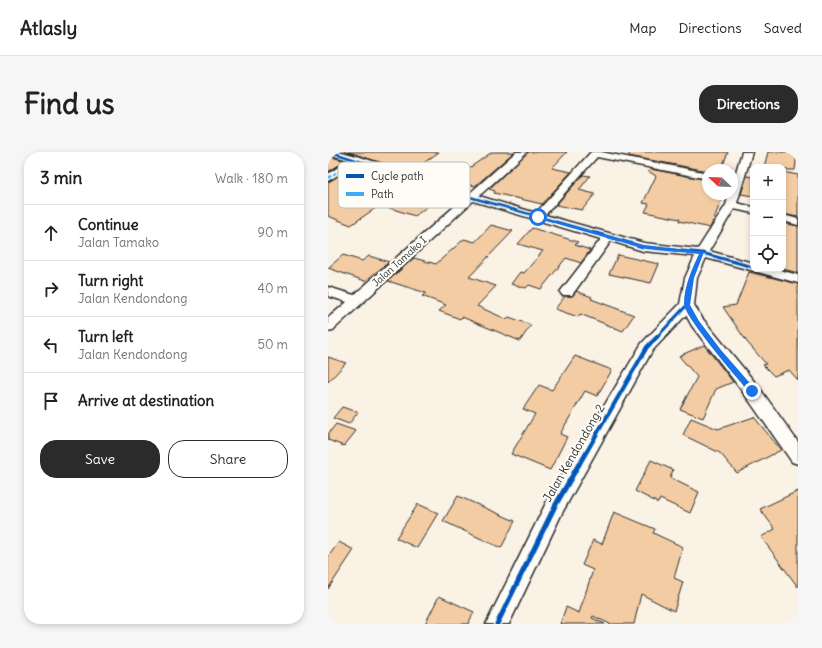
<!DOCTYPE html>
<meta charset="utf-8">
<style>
:root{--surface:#fff;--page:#f6f6f6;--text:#202124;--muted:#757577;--line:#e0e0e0;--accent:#2b2b2b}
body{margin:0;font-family:Delius,sans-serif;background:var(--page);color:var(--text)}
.controls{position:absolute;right:12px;top:12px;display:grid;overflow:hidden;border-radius:8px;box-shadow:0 2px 6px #0003}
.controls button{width:36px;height:36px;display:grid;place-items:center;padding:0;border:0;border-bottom:1px solid var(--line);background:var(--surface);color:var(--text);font:20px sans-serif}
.compass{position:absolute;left:374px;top:12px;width:36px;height:36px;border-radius:50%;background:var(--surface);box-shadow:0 2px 6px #0003;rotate:293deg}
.stop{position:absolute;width:12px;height:12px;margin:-9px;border:3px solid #1a73e8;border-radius:50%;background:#fff}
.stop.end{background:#1a73e8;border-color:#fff;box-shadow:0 1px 4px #0008}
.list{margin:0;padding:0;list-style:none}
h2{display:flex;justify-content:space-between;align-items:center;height:52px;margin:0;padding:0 16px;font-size:17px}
h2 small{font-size:13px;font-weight:400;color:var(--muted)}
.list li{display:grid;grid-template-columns:26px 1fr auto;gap:12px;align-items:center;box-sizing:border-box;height:56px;padding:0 16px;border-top:1px solid var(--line)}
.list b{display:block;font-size:15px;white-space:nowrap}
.list p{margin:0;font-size:13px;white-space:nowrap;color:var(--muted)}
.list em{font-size:13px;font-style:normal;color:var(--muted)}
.actions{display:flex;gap:8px;padding:12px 16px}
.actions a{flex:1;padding:9px 0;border:1px solid var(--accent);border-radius:16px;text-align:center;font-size:14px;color:var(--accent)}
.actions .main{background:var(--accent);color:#fff}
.icon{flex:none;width:22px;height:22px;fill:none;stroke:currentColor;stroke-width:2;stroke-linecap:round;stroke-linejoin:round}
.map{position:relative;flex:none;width:470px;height:472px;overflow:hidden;border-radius:16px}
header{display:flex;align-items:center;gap:24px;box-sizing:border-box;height:56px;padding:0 20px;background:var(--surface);border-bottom:1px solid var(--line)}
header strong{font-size:19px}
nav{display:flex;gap:22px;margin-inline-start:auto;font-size:14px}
.intro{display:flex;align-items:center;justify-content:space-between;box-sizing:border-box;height:96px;padding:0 24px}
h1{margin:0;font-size:28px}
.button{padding:10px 18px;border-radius:16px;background:var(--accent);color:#fff;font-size:14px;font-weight:700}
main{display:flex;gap:24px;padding:0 24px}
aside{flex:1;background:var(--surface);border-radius:16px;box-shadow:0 2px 6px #0003}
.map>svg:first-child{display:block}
.building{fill:#f3cca3;stroke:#2b2b2b}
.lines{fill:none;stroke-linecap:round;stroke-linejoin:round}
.minor-casing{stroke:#2b2b2b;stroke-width:3}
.minor{fill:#fdfcf7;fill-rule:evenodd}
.quiet{stroke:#3fa9f5;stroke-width:2;stroke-dasharray:4 2;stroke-linecap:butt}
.cycleway-far3-casing{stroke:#fdfcf7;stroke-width:4}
.cycleway-far2-casing{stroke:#fdfcf7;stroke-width:5}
.cycleway-far1-casing{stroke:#fdfcf7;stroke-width:6}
.cycleway-casing{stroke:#fdfcf7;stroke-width:8}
.cycleway-far3{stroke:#0057b8;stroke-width:2.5}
.cycleway-far2{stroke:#0057b8;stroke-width:3}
.cycleway-far1{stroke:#0057b8;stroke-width:4}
.cycleway{stroke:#0057b8;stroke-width:5}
.route{fill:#1a73e8}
.labels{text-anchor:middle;stroke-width:4;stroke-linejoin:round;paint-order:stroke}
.far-street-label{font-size:10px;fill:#2b2b2b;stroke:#fdfcf7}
.street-label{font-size:12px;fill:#2b2b2b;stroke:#fdfcf7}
.key{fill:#fdfcf7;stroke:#bebdba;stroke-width:1}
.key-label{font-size:11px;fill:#2b2b2b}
</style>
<header>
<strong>Atlasly</strong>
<nav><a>Map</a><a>Directions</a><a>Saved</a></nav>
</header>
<div class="intro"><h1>Find us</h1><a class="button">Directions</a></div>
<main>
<aside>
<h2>3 min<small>Walk · 180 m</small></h2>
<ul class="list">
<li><svg class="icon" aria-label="ahead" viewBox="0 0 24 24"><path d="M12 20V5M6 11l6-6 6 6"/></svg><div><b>Continue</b><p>Jalan Tamako</p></div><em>90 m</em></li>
<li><svg class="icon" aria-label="right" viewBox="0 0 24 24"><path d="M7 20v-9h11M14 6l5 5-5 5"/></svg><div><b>Turn right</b><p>Jalan Kendondong</p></div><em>40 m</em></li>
<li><svg class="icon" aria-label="left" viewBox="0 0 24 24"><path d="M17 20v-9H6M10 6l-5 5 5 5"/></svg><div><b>Turn left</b><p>Jalan Kendondong</p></div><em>50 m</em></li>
<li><svg class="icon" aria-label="arrive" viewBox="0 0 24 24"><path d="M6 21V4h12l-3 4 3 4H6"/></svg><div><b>Arrive at destination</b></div></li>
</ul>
<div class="actions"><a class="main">Save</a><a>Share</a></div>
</aside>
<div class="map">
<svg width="470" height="472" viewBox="0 0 470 472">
<rect width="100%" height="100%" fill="#fbf2e6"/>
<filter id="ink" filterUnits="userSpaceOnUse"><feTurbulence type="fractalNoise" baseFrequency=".025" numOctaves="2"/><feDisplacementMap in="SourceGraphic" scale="8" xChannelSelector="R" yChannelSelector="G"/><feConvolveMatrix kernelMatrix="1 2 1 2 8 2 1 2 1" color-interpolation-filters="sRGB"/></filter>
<g filter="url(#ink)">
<path class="building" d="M 20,0 L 111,0 L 83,20 Z
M 164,0 L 186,0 L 147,34 L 123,29 Z
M 200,0 L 239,0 L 224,16 L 243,20 L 214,52 L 166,41 L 167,39 L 161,37 Z
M 301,0 L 400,0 L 395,13 L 404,15 L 403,18 L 380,18 L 380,19 L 301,4 Z
M 440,0 L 469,0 L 467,18 L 455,18 L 455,15 L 436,15 Z
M 0,4 L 17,9 L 0,20 Z
M 30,13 L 74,27 L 68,31 L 114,43 L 87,64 L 52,53 L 23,73 L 0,64 L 0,30 Z
M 322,17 L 380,28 L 380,42 L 396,42 L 382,76 L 351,69 L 352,67 L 317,60 L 321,52 L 315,51 L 328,24 L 320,19 Z
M 455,20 L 470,23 L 470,65 L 455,62 Z
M 255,23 L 262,24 L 251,38 L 267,42 L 254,58 L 228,53 Z
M 419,24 L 425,25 L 425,44 L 413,42 Z
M 455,71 L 470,74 L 470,121 L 455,117 Z
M 163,73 L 185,79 L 141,125 L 168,134 L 149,154 L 178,167 L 181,165 L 203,173 L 192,189 L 134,165 L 132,167 L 111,159 L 118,153 L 94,144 L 98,141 L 60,129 L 86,106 L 108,112 L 136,87 L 147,90 Z
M 204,76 L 250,90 L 247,93 L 262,98 L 253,111 L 238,106 L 213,137 L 201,133 L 198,136 L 183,132 L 192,120 L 196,121 L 215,99 L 190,92 Z
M 15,103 L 34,109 L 41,104 L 61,110 L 37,129 L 0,116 Z
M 290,103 L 331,112 L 323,131 L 281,122 Z
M 421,120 L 470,132 L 470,228 L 461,218 L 446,224 L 435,213 L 438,212 L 419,190 L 395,155 L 408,153 Z
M 248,139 L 264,145 L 263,147 L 306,163 L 295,179 L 252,162 L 250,165 L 227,157 L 237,144 L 244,144 Z
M 376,193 L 405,230 L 388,237 L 375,266 L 352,257 L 369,225 L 351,204 Z
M 247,204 L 284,218 L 269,244 L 257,239 L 232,282 L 239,285 L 222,318 L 183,302 L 207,262 L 195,257 L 211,233 L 224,238 Z
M 0,205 L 18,211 L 0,230 Z
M 14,255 L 30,260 L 21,272 L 5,266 Z
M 426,265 L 453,298 L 409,321 L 392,301 L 355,283 L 363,266 L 390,277 Z
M 8,272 L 28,279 L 16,294 L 0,288 L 0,282 Z
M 323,308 L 345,318 L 342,326 L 371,340 L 362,361 L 332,347 L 330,351 L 307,339 Z
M 470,339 L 470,435 L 433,385 L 447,377 L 432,357 Z
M 130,344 L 187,369 L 173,396 L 115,369 Z
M 90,352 L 110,361 L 89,396 L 68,386 Z
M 286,360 L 327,377 L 325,381 L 355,395 L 346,426 L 355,430 L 346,459 L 313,442 L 306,472 L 282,472 L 265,464 L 264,466 L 277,472 L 232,472 L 238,455 L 251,461 L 265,418 L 254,413 L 265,388 L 274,392 Z
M 11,390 L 26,398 L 0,437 L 0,405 Z
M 111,444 L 146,460 L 140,472 L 97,472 Z"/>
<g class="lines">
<g class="minor-casing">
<path id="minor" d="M 0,0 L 14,0 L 32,5 L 142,41 L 188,0 L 199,0 L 151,44 L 208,61 L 263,0 L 273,0 L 380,21 L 380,27 L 269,5 L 217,63 L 316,91 L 370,97 L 398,53 L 401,42 L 404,42 L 404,33 L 414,0 L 424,0 L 409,51 L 425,55 L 425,61 L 406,57 L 381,99 L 425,111 L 425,117 L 448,117 L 470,123 L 470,131 L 378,106 L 369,126 L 366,153 L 374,166 L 430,234 L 470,290 L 470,312 L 464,310 L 418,244 L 364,174 L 358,163 L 324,199 L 234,361 L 181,472 L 158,472 L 220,347 L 314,191 L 352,152 L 357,126 L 367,104 L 315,99 L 283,89 L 244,143 L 234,143 L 232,140 L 273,87 L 145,49 L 5,178 L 0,179 L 0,166 L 19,150 L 0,144 L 0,135 L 26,143 L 136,46 L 30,11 L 0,29 L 0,22 L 21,8 L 0,2 Z
M 455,63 L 470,67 L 470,73 L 455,69 Z"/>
</g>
<use href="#minor" class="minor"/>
<path class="quiet" d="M 0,26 L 29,7"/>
<g class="cycleway-far3-casing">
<path id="cycleway-far3" d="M 3,0 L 142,45 L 271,82"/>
</g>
<g class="cycleway-far2-casing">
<path id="cycleway-far2" d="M 268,81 L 315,95 L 374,101 L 425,115
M 329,185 L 359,153"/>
</g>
<g class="cycleway-far1-casing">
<path id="cycleway-far1" d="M 251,313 L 319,195 L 330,184"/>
</g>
<g class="cycleway-casing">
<path id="cycleway" d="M 169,472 L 227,354 L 251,312"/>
</g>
<use href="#cycleway-far3" class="cycleway-far3"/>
<use href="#cycleway-far2" class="cycleway-far2"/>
<use href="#cycleway-far1" class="cycleway-far1"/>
<use href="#cycleway" class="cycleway"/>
</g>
</g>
<path class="route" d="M 209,64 L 315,93 L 376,100 L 366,126 L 362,153 L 371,169 L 393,198 L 427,237 L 427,241 L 422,241 C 410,227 357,166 356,152 C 356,134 364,117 371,102 L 315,96 L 209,66 Z"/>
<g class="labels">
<g class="far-street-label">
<text transform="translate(71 109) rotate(-42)" y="4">Jalan Tamako I</text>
</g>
<g class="street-label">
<text transform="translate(246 301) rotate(-60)" y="4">Jalan Kendondong 2</text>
</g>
</g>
<rect x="10" y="10" width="132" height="46" rx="6" class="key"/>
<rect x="18" y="22" width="18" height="4" fill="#0057b8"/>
<rect x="18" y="40" width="18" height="4" fill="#3fa9f5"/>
<g class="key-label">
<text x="43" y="28">Cycle path</text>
<text x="43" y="46">Path</text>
</g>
</svg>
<div class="controls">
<button>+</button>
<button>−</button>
<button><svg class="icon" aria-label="locate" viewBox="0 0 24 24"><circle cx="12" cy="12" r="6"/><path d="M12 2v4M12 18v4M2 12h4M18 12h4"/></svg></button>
</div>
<svg class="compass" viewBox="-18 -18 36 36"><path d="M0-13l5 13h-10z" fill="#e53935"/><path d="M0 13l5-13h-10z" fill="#757577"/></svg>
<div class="stop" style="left:210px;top:65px"></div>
<div class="stop end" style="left:424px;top:239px"></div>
</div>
</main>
